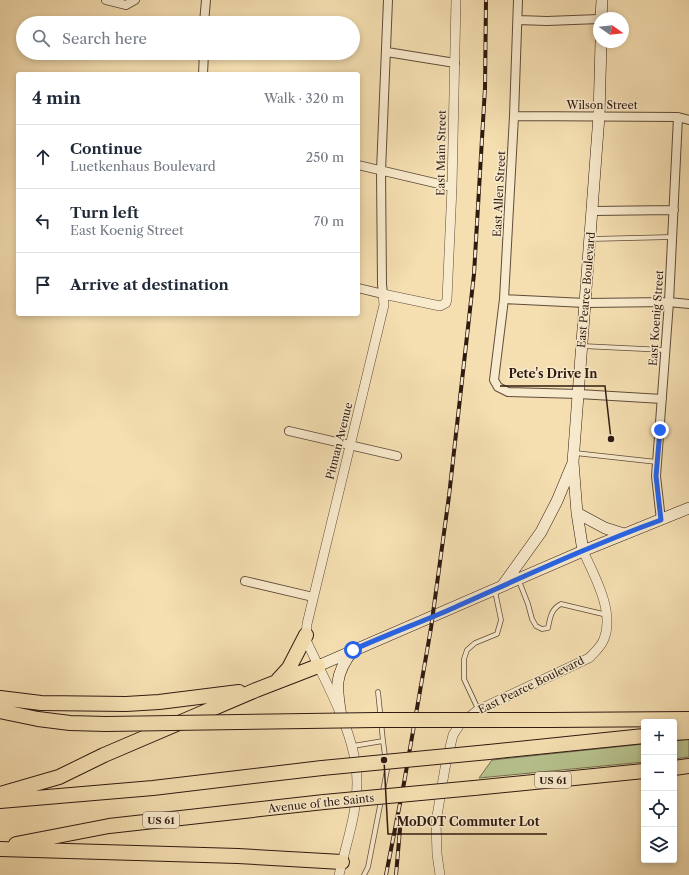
<!DOCTYPE html>
<meta charset="utf-8">
<style>
:root{--surface:#fff;--page:#f6f6f7;--text:#1f2937;--muted:#747a83;--line:#e0e1e3}
body{margin:0;font-family:"Libre Caslon Text",serif;background:var(--page);color:var(--text)}
.controls{position:absolute;right:12px;bottom:12px;display:grid;overflow:hidden;border-radius:4px;box-shadow:0 2px 6px #0003}
.controls button{width:36px;height:36px;display:grid;place-items:center;padding:0;border:0;border-bottom:1px solid var(--line);background:var(--surface);color:var(--text);font:20px sans-serif}
.compass{position:absolute;left:593px;top:12px;width:36px;height:36px;border-radius:50%;background:var(--surface);box-shadow:0 2px 6px #0003;rotate:104deg}
.stop{position:absolute;width:12px;height:12px;margin:-9px;border:3px solid #2563eb;border-radius:50%;background:#fff}
.stop.end{background:#2563eb;border-color:#fff;box-shadow:0 1px 4px #0008}
.list{margin:0;padding:0;list-style:none}
h2{display:flex;justify-content:space-between;align-items:center;height:52px;margin:0;padding:0 16px;font-size:17px}
h2 small{font-size:13px;font-weight:400;color:var(--muted)}
.list li{display:grid;grid-template-columns:26px 1fr auto;gap:12px;align-items:center;box-sizing:border-box;height:64px;padding:0 16px;border-top:1px solid var(--line)}
.list b{display:block;font-size:15px;white-space:nowrap}
.list p{margin:0;font-size:13px;white-space:nowrap;color:var(--muted)}
.list em{font-size:13px;font-style:normal;color:var(--muted)}
.icon{flex:none;width:22px;height:22px;fill:none;stroke:currentColor;stroke-width:2;stroke-linecap:round;stroke-linejoin:round}
.map{position:relative;flex:none;width:689px;height:875px;overflow:hidden}
.search{position:absolute;background:var(--surface);box-shadow:0 2px 6px #0003;left:16px;top:16px;width:344px;height:44px;display:flex;align-items:center;gap:10px;box-sizing:border-box;padding:0 14px;border-radius:22px;color:var(--muted);font-size:15px}
.panel{position:absolute;background:var(--surface);box-shadow:0 2px 6px #0003;left:16px;top:72px;width:344px;height:244px;border-radius:4px}
.map>svg:first-child{display:block}
.grass{fill:#b7c38f;stroke:#736e50}
.lines{fill:none;stroke-linecap:round;stroke-linejoin:round}
.service-casing{stroke:#604b39;stroke-width:5.5}
.minor-casing{stroke:#604b39;stroke-width:10}
.tertiary-casing{stroke:#604b39;stroke-width:10}
.secondary-casing{stroke:#2f1a11;stroke-width:12}
.motorway-casing{stroke:#2f1a11;stroke-width:16}
.service{stroke:#f8eacc;stroke-width:4}
.minor{stroke:#f8eacc;stroke-width:8}
.tertiary{stroke:#f8eacc;stroke-width:9}
.secondary{stroke:#f8eacc;stroke-width:11}
.motorway{stroke:#f5dfb1;stroke-width:14}
.rail-casing{stroke:#2f1a11;stroke-width:4}
.rail{stroke:#f8eacc;stroke-width:2.5;stroke-dasharray:8;stroke-linecap:butt}
.motorway-bridge-casing{stroke:#2f1a11;stroke-width:16;stroke-linecap:butt}
.motorway-bridge{stroke:#f5dfb1;stroke-width:14}
.route{stroke:#2563eb;stroke-width:5}
.labels{text-anchor:middle;stroke-width:3;stroke-linejoin:round;paint-order:stroke}
.shield{fill:#f8eacc;stroke:#6b5849;stroke-width:1}
.shield-label{font-size:10px;font-weight:bold;fill:#2f1a11}
.street-label{font-size:11px;fill:#2f1a11;stroke:#f8eacc}
.leader{fill:none;stroke:#2f1a11;stroke-width:1.5}
.callout-dot{fill:#2f1a11;stroke:#f8eacc;stroke-width:1.5}
.callout-label{font-size:12px;text-anchor:middle;font-weight:bold;fill:#2f1a11;stroke:#f8eacc;stroke-width:3;stroke-linejoin:round;paint-order:stroke}
</style>
<div class="map">
<svg width="689" height="875" viewBox="0 0 689 875">
<rect width="100%" height="100%" fill="#f5dfb1"/>
<filter id="stains"><feTurbulence type="fractalNoise" baseFrequency=".005" numOctaves="4"/><feColorMatrix values="0 0 0 0 .2 0 0 0 0 .09 0 0 0 0 .02 0 0 0 .5 -.17"/></filter>
<radialGradient id="worn" r=".72"><stop offset=".6" stop-color="#630" stop-opacity="0"/><stop offset="1" stop-color="#630" stop-opacity=".3"/></radialGradient>
<path class="grass" d="M 689,739 L 689,757 L 674,759 L 674,741 Z
M 644,744 L 644,762 L 479,778 L 492,760 Z"/>
<g class="lines">
<g class="service-casing">
<path id="service" d="M 591,239 L 672,237
M 582,346 L 665,350
M 575,453 L 657,462
M 519,581 L 528,604 L 532,619 L 536,626 L 542,629 L 548,628 C 550,618 551,609 561,604 L 607,615
M 378,692 L 383,741
M 478,709 L 464,679 L 464,659 L 467,650 L 475,643 L 497,634 L 501,620 L 495,591
M 353,746 L 383,741 L 387,770 L 368,867 L 364,875"/>
</g>
<g class="minor-casing">
<path id="minor" d="M 106,0 L 126,5 L 135,0
M 518,0 L 514,116 L 504,299 L 494,380 L 498,387 L 508,392 L 579,394 L 662,399
M 518,20 L 547,21 L 599,19
M 204,23 L 206,0
M 387,52 L 455,63
M 203,74 L 204,53
M 514,116 L 678,117 L 689,120
M 358,165 L 452,187
M 593,211 L 674,210
M 358,288 L 383,294 L 382,284 L 381,171 L 388,0
M 504,299 L 585,303 L 669,302 L 689,304
M 289,431 L 397,456
M 661,520 L 656,476 L 669,302 L 678,117
M 245,581 L 313,597"/>
</g>
<g class="tertiary-casing">
<path id="tertiary" d="M 339,875 C 346,844 357,814 357,782 C 357,735 326,684 307,642 L 306,635 L 307,624 L 384,305 L 383,294 L 440,306 L 446,303 L 447,299 L 452,187 L 456,0
M 440,875 L 437,854 L 436,822 L 445,768 L 453,735 L 460,724 L 478,710 L 589,658 C 595,652 601,647 604,639 C 615,612 594,575 583,551"/>
</g>
<g class="secondary-casing">
<path id="secondary" d="M 601,18 L 602,0
M 577,513 L 605,528 L 624,534
M 583,551 L 577,513 L 573,462 L 599,116 L 601,42
M 503,585 L 541,532 L 557,501 L 572,465
M 318,666 L 583,551 L 689,508
M 341,716 C 336,687 334,675 353,650"/>
</g>
<g class="motorway-casing">
<path id="motorway" d="M 278,680 L 289,668 L 306,635
M 0,698 L 41,703 L 126,704 L 159,702 L 239,692
M 0,711 L 38,719 L 70,723 L 106,724
M 549,720 L 689,719
M 674,733 L 689,732
M 489,752 L 644,736
M 674,768 L 689,766
M 474,788 L 644,771
M 0,794 L 59,777 L 104,755 L 256,690 L 318,666
M 0,801 L 153,788 L 322,768
M 16,844 L 109,826 L 324,802
M 0,849 L 238,856 L 342,862"/>
</g>
<use href="#service" class="service"/>
<use href="#minor" class="minor"/>
<use href="#tertiary" class="tertiary"/>
<use href="#secondary" class="secondary"/>
<use href="#motorway" class="motorway"/>
<g class="rail-casing">
<path id="rail" d="M 386,875 L 404,783 L 431,628 L 449,496 L 474,274 L 485,88 L 486,0
M 396,875 L 400,829"/>
</g>
<use href="#rail" class="rail"/>
<g class="motorway-bridge-casing">
<path id="motorway-bridge" d="M 106,724 L 376,720 L 549,720
M 322,768 L 489,752
M 324,802 L 474,788"/>
</g>
<use href="#motorway-bridge" class="motorway-bridge"/>
</g>
<g class="lines">
<path class="route" d="M 353,650 C 386,635 419,623 451,609 C 521,578 589,546 661,520 L 656,476 L 660,430"/>
</g>
<g class="labels">
<g class="shield">
<rect x="535" y="772" width="36" height="16" rx="3"/>
<rect x="143" y="812" width="36" height="16" rx="3"/>
</g>
<g class="shield-label">
<text x="553" y="784">US 61</text>
<text x="161" y="824">US 61</text>
</g>
<g class="street-label">
<text x="602" y="109">Wilson Street</text>
<text transform="translate(441 153) rotate(-89)" y="4">East Main Street</text>
<text transform="translate(499 194) rotate(-87)" y="4">East Allen Street</text>
<text transform="translate(586 290) rotate(-85)" y="4">East Pearce Boulevard</text>
<text transform="translate(656 318) rotate(-86)" y="4">East Koenig Street</text>
<text transform="translate(339 441) rotate(-76)" y="4">Pitman Avenue</text>
<text transform="translate(531 685) rotate(-26)" y="4">East Pearce Boulevard</text>
<text transform="translate(321 803) rotate(-6)" y="4">Avenue of the Saints</text>
</g>
</g>
<path class="leader" d="M611 439L605 386H500M384 760L388 834H547"/>
<g class="callout-dot">
<circle cx="611" cy="439" r="4"/>
<circle cx="384" cy="760" r="4"/>
</g>
<g class="callout-label">
<text x="553" y="378">Pete's Drive In</text>
<text x="468" y="826">MoDOT Commuter Lot</text>
</g>
<rect width="100%" height="100%" filter="url(#stains)"/>
<rect width="100%" height="100%" fill="url(#worn)"/>
</svg>
<div class="controls">
<button>+</button>
<button>−</button>
<button><svg class="icon" aria-label="locate" viewBox="0 0 24 24"><circle cx="12" cy="12" r="6"/><path d="M12 2v4M12 18v4M2 12h4M18 12h4"/></svg></button>
<button><svg class="icon" aria-label="layers" viewBox="0 0 24 24"><path d="M12 4l9 5-9 5-9-5zM3 14l9 5 9-5"/></svg></button>
</div>
<svg class="compass" viewBox="-18 -18 36 36"><path d="M0-13l5 13h-10z" fill="#e53935"/><path d="M0 13l5-13h-10z" fill="#747a83"/></svg>
<div class="stop" style="left:353px;top:650px"></div>
<div class="stop end" style="left:660px;top:430px"></div>
<div class="search"><svg class="icon" aria-label="search" viewBox="0 0 24 24"><circle cx="10" cy="10" r="6"/><path d="M15 15l6 6"/></svg>Search here</div>
<section class="panel">
<h2>4 min<small>Walk · 320 m</small></h2>
<ul class="list">
<li><svg class="icon" aria-label="ahead" viewBox="0 0 24 24"><path d="M12 20V5M6 11l6-6 6 6"/></svg><div><b>Continue</b><p>Luetkenhaus Boulevard</p></div><em>250 m</em></li>
<li><svg class="icon" aria-label="left" viewBox="0 0 24 24"><path d="M17 20v-9H6M10 6l-5 5 5 5"/></svg><div><b>Turn left</b><p>East Koenig Street</p></div><em>70 m</em></li>
<li><svg class="icon" aria-label="arrive" viewBox="0 0 24 24"><path d="M6 21V4h12l-3 4 3 4H6"/></svg><div><b>Arrive at destination</b></div></li>
</ul>
</section>
</div>
